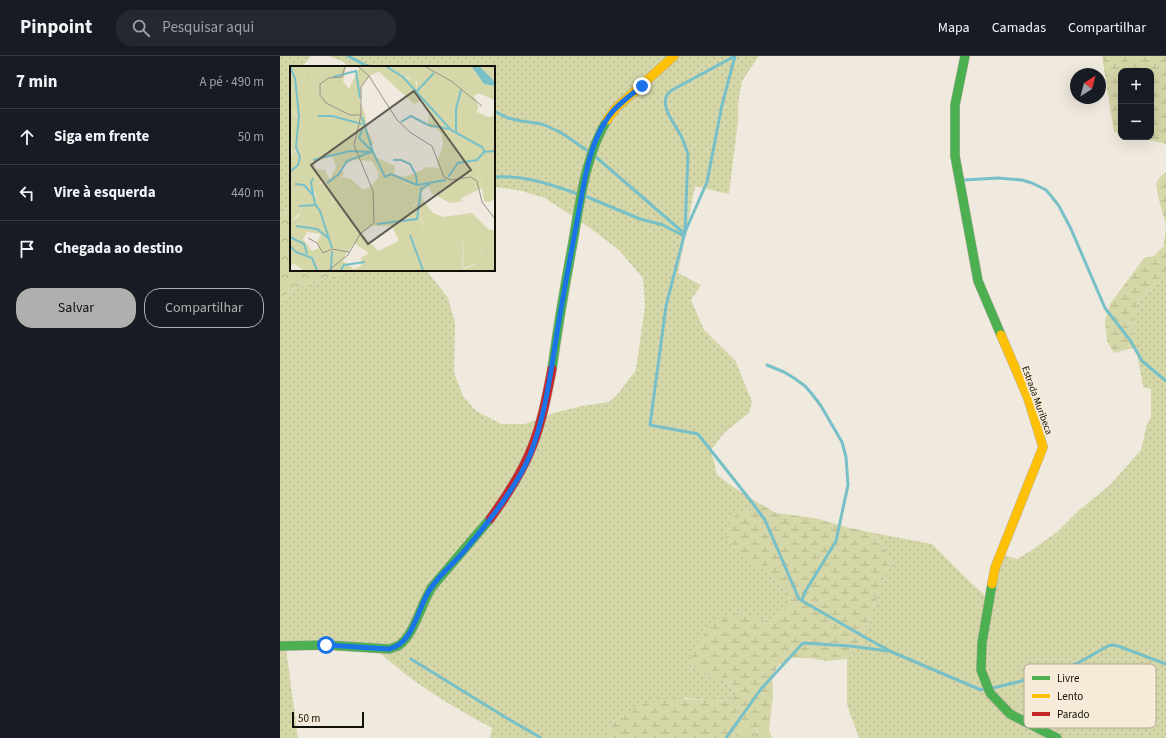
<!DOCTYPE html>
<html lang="pt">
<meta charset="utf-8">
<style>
:root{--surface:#171b24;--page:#242831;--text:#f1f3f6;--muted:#9ea1a6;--line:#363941;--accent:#b0afad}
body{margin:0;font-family:"Source Sans 3",sans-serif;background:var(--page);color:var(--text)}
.controls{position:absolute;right:12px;top:12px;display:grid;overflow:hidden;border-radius:8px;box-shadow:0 4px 16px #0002}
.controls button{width:36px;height:36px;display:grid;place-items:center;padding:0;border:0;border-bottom:1px solid var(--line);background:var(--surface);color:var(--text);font:20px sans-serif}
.compass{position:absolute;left:790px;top:12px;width:36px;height:36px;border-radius:50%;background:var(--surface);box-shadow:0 4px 16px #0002;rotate:36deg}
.scale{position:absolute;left:12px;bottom:10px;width:72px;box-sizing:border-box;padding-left:4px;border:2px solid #131009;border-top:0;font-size:11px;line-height:14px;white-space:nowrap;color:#131009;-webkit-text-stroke:3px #f5ebd8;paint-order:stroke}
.stop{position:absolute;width:12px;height:12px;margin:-9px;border:3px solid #1a73e8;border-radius:50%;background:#fff}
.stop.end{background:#1a73e8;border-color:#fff;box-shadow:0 1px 4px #0008}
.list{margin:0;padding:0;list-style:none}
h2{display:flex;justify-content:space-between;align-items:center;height:52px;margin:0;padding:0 16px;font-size:17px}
h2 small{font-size:13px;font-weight:400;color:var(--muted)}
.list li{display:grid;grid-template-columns:26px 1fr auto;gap:12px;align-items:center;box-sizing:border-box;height:56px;padding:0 16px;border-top:1px solid var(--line)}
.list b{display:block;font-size:15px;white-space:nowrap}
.list em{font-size:13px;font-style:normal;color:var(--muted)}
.actions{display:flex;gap:8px;padding:12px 16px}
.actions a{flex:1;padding:9px 0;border:1px solid var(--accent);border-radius:16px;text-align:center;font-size:14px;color:var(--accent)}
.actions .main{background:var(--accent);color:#111}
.icon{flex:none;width:22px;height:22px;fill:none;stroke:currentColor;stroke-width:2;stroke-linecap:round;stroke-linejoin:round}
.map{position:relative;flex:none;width:886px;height:682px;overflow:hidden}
header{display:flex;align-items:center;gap:24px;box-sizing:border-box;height:56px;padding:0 20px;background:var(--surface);border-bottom:1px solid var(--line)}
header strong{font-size:19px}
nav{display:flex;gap:22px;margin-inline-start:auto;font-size:14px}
.search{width:280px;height:36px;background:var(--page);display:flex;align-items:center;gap:10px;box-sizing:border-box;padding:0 14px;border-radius:16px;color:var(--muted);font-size:15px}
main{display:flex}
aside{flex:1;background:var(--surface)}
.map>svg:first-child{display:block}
.grass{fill:url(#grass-dots)}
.forest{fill:url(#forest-crowns)}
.wetland{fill:url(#wetland-marsh)}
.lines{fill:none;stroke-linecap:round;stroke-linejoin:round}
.stream{stroke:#77c0c8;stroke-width:3}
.fast-casing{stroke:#b3aea6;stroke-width:10}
.slow-casing{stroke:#b3aea6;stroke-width:10}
.jam-casing{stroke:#b3aea6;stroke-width:10}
.fast{stroke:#4caf50;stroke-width:9}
.slow{stroke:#ffc107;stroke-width:9}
.jam{stroke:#c62828;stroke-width:9}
.route{stroke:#1a73e8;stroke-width:5}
.labels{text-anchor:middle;stroke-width:4;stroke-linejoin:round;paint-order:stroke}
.street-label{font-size:10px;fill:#131009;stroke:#f5ebd8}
.inset-river{fill:none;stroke:#77c0c8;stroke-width:2}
.inset-road{fill:none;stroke:#979289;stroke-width:1}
.view{fill:#605c54;fill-opacity:0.15;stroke:#605c54;stroke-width:2}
.inset-edge{fill:none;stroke:#131009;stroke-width:2}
.key{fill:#f5ebd8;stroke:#b1a99a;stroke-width:1}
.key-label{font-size:11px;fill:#131009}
</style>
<header>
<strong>Pinpoint</strong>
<div class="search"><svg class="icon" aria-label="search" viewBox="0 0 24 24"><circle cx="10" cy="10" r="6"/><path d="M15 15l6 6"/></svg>Pesquisar aqui</div>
<nav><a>Mapa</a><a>Camadas</a><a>Compartilhar</a></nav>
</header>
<main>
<aside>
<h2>7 min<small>A pé · 490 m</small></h2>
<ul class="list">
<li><svg class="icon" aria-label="ahead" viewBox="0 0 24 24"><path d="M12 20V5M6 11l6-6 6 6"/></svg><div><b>Siga em frente</b></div><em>50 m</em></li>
<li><svg class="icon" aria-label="left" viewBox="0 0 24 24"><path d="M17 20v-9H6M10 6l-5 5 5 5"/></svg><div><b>Vire à esquerda</b></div><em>440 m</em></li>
<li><svg class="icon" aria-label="arrive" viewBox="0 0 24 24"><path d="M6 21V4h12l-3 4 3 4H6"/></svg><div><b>Chegada ao destino</b></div></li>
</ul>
<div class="actions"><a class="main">Salvar</a><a>Compartilhar</a></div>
</aside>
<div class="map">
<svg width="886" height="682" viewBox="0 0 886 682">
<defs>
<pattern id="grass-dots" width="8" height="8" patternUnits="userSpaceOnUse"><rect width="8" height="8" fill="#d5d7a8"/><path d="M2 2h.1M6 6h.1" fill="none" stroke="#b6b88f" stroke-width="1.8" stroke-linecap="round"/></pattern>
<pattern id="forest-crowns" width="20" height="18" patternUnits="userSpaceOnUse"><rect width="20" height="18" fill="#d5d7a8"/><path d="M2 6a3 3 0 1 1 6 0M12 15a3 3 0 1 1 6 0" fill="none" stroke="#b6b88f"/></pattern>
<pattern id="wetland-marsh" width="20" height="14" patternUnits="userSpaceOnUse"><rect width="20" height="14" fill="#d5d7a8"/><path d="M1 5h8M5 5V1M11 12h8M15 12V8" fill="none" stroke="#b6b88f"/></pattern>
</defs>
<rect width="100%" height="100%" fill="#efe9de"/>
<path class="grass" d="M 0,0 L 31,0 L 22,11 L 11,11 L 11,157 L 0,156 Z
M 48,0 L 479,0 L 462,25 L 458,48 L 458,65 L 449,138 L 415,130 L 398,217 L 421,229 L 411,244 L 424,274 L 455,304 L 472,346 L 469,357 L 444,377 L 431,394 L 437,419 L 466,440 L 484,450 L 459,457 L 490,520 L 509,538 L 509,551 L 496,563 L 485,565 L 458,557 L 410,607 L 418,615 L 431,621 L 451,627 L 458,636 L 450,644 L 433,645 L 406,642 L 352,653 L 335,665 L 324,682 L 210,682 L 212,672 C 172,650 132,627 98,595 L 6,593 L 18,682 L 0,682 L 0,247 L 10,234 L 32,226 L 74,214 L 146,214 L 168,242 L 175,267 L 174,317 L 183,340 L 196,355 L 221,368 L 245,368 L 277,356 L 302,350 L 329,346 L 338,338 L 356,314 L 365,250 L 363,222 L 339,194 L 307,170 L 265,142 L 238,134 L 214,131 L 214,11 L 69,11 L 62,5 Z
M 886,219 L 886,682 L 579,682 L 567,649 L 567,603 L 577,594 L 611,504 L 594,477 L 652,488 L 686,522 L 709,543 L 723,499 L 737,503 L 749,496 L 777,476 L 798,455 L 830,429 L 861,394 L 867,368 L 871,361 L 871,333 L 863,331 L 856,291 L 853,264 L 859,244 L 882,224 Z"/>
<path class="forest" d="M 0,156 L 11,157 L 11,214 L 74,214 L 32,226 L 10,234 L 0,247 Z
M 462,671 L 489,674 L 492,682 L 452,682 Z"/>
<path class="wetland" d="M 822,0 L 886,0 L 886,88 L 855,81 L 871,81 L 871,15 L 841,15 L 841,78 L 834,76 Z
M 886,116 L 886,219 L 882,224 L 859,244 L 853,264 L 856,291 L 834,297 L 827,285 L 825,265 L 830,248 L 864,202 L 874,200 L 884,190 L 886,169 L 879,144 L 876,128 L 880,121 Z
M 484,450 L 496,457 L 535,462 L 566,471 L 594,477 L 611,504 L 577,594 L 567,603 L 547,605 L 528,602 L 511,602 L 499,609 L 492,620 L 493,638 L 489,674 L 462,671 L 452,682 L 324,682 C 327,677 330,671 334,666 C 337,662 342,660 346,657 C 377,635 415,646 450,644 L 458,636 L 451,627 L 431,621 L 418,615 L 410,607 L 413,594 L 427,574 L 436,564 L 458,557 L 485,565 L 496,563 L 509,551 L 509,538 L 490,520 L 452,492 L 445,479 L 448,465 L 459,457 Z"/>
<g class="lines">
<path class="stream" d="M 68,0 L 85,9 L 92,11
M 455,0 L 442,49 L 427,126 L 405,176 L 386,250 L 370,369 L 418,378 L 471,445 L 485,464 L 519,543 L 588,583 L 612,596 L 701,634 L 704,633
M 214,55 L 228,62 L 241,65 L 262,68 L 280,76 L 308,95
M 316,101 L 405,178
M 214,121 C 243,119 270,128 298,138
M 684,124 L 718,122 L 742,124 L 752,127 L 766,134 L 772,141 L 779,150 L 791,173 L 825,252 L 850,284 L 862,305 L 886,325
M 305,140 L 360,163 L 383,169 L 404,180
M 405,175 L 408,98 C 406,92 404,86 401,80 C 396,69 380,52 387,39 C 388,36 391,35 394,33 L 455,0
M 487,309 L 504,316 L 514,322 L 525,330 L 532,338 L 541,350 L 562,386 L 566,401 L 568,429 L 556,485 L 525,536 L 522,544
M 131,603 L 225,661 L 261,682
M 713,632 L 774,617 L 798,607 L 828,590 L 832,589 L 838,590 L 886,608
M 446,682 L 481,633 L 523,587 L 570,590 L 608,595"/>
<g class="fast-casing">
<path id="fast" d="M 685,0 L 675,49 L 675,100 L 698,225 L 721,279
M 272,313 C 278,270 285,229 293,186 C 300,145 305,101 327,64
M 712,528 L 702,587 L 701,614 L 710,637 L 730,658 L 777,682
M 0,590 L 46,589 L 109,593 C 112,592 115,591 118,590 C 134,580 141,548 152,531 L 210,463"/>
</g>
<g class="slow-casing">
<path id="slow" d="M 327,64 L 336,52 L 394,0
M 712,528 L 715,512 L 763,391 L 748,342 L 721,279"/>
</g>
<g class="jam-casing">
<path id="jam" d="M 210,463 C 226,441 242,417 252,391 C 262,366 267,339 272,313"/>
</g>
<use href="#fast" class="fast"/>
<use href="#slow" class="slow"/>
<use href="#jam" class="jam"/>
</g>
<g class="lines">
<path class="route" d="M 46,589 L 109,593 C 135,587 137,551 151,532 C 160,518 174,507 185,494 C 208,467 236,432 250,399 C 266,358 271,314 278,271 C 284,234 291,197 298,160 C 304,128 308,91 327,63 C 335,50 350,40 362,30"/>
</g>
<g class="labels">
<g class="street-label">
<text transform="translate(758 344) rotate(70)" y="4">Estrada Muribeca</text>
</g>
</g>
<g transform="translate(10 10)">
<rect width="205" height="205" fill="#efe9de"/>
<path d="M 0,1 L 11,1 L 15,13 L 21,13 L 23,1 L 56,1 L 53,15 L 59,23 L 69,2 L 84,1 L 90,5 L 78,11 L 71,20 L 70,36 L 75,48 L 77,63 L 84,78 L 80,80 L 85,91 L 105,100 L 104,109 L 115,111 L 113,117 L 126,120 L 119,130 L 119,135 L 127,135 L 122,140 L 121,154 L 131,154 L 140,177 L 168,178 L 174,173 L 172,202 L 175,203 L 191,196 L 192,181 L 205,176 L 205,204 L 13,204 L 3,197 L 0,202 L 0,156 L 9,150 L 14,133 L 2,116 L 0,117 L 0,91 L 5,87 L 7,80 L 9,55 L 2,41 ZM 42,90 L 46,101 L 51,102 L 63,94 L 82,95 L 88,106 L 88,112 L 80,121 L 73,124 L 61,113 L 52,111 L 42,126 L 43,137 L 27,134 L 24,127 L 26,118 L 40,114 L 35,104 L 26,103 L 24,97 ZM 82,160 L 102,160 L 109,175 L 88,185 L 72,168 ZM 17,166 L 31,168 L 27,177 L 29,182 L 22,185 L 13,173 ZM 64,177 L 79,187 L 71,192 L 71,200 L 64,203 L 52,194 ZM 108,1 L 182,1 L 194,18 L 205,20 L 205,34 L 188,27 L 184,30 L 188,40 L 187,46 L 198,51 L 205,50 L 205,66 L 195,76 L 161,56 L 127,23 L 127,15 L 112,9 L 107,5 ZM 141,43 L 163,68 L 191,80 L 205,78 L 205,88 L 188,94 L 192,122 L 170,133 L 173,135 L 160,137 L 141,127 L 134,106 L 130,105 L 137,101 L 149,102 L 147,96 L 153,79 L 152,68 L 142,58 Z" fill="#d5d7a8" fill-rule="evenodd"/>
<path d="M 11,1 L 23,1 L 21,13 L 15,13 ZM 190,1 L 205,1 L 205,16 L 194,7 ZM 0,28 L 3,31 L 3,45 L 9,55 L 7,80 L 2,91 ZM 205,88 L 205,132 L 200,136 L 194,135 L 188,94 ZM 47,99 L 54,107 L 42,126 L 43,146 L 34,147 L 27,134 L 24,122 L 26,118 L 34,117 L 41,112 ZM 13,114 L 14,133 L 10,147 L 0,156 L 0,117 ZM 134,136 L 143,147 L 153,151 L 182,147 L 198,163 L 205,165 L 205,176 L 191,183 L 193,193 L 191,196 L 173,202 L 174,173 L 168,178 L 139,177 L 130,148 L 131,138 Z" fill="#d5d7a8"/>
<path d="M 84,1 L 108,1 L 107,5 L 112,9 L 118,13 L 125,12 L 127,23 L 161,56 L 192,71 L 195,76 L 205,66 L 205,78 L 191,81 L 163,68 L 142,43 L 141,55 L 145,61 L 141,63 L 138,58 L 139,47 L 131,35 L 124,38 ZM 130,105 L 134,106 L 138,120 L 130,128 L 134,136 L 131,138 L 131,154 L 121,155 L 116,152 L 116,148 L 127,136 L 119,134 L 119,128 L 126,120 L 112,116 L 115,111 Z" fill="#d5d7a8"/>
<path d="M 182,1 L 190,1 L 205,16 L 205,20 L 194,18 Z" fill="#77c0c8"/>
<path class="inset-river" d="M 0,1 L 5,12 L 9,50 L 6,81 L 10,91 L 8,99 L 0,106M 97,1 L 113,11 L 161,64 L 192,81 L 195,86M 43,11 L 66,5 L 70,32M 127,25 L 144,7M 28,50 L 42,50 L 72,58M 72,51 L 83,86 L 95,111 L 101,108 L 127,119 L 156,114M 111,56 L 121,50 L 138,59 L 159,63M 73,61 L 69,72 L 82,85M 166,67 L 166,43 L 171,24M 23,94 L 60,85 L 82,86M 103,94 L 111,94 L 120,98 L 126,109 L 127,118M 158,111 L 168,97 L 187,94 L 194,86 L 205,85M 23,112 L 21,117 L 25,138 L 30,145 L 42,182M 37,117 L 49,108 L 57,95 L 81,86M 5,118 L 14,119 L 23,129M 9,140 L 25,139M 87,158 L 127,153 L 131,123 L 140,118M 6,160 L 27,163 L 38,172M 120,169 L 133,204M 0,171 L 14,178 L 17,188M 0,180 L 6,186 L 22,192 L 27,204M 41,204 L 42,185M 51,204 L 54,199 L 75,196"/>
<path class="inset-road" d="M 55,1 L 52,11 L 39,12 L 30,18 L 30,29 L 36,37 L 60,49 L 71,49M 69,1 L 79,10 L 107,54 L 121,67 L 142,80 L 154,111 L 161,114 L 181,111 L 187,115 L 192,136 L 205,153M 136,1 L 161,15 L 192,40M 18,172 L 27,177 L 33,187 L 42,183 L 59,186M 39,204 L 58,189 L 70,168 L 84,157 L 83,125 L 64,79 L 71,49 L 71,21 L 79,10"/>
<path class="view" d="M 124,25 L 181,104 L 78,178 L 21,99 Z"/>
<rect width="205" height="205" class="inset-edge"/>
</g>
<rect x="744" y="608" width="132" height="64" rx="6" class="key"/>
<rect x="752" y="620" width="18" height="4" fill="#4caf50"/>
<rect x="752" y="638" width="18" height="4" fill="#ffc107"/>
<rect x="752" y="656" width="18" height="4" fill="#c62828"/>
<g class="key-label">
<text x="777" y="626">Livre</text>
<text x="777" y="644">Lento</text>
<text x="777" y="662">Parado</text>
</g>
</svg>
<div class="controls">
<button>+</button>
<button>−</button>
</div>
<svg class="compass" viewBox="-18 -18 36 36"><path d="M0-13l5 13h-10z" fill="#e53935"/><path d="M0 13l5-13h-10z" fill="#9ea1a6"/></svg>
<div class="scale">50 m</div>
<div class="stop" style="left:46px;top:589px"></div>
<div class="stop end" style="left:362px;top:30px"></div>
</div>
</main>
